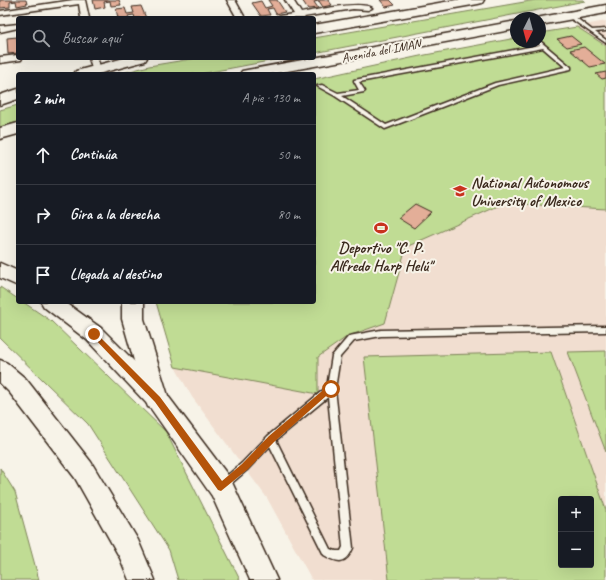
<!DOCTYPE html>
<html lang="es">
<meta charset="utf-8">
<style>
:root{--surface:#171b24;--page:#20242c;--text:#f1f3f6;--muted:#9ea1a6;--line:#363941}
body{margin:0;font-family:Caveat,sans-serif;background:var(--page);color:var(--text)}
.controls{position:absolute;right:12px;bottom:12px;display:grid;overflow:hidden;border-radius:4px;box-shadow:0 4px 16px #0002}
.controls button{width:36px;height:36px;display:grid;place-items:center;padding:0;border:0;border-bottom:1px solid var(--line);background:var(--surface);color:var(--text);font:20px sans-serif}
.compass{position:absolute;left:510px;top:12px;width:36px;height:36px;border-radius:50%;background:var(--surface);box-shadow:0 4px 16px #0002;rotate:186deg}
.stop{position:absolute;width:12px;height:12px;margin:-9px;border:3px solid #b45309;border-radius:50%;background:#fff}
.stop.end{background:#b45309;border-color:#fff;box-shadow:0 1px 4px #0008}
.list{margin:0;padding:0;list-style:none}
h2{display:flex;justify-content:space-between;align-items:center;height:52px;margin:0;padding:0 16px;font-size:17px}
h2 small{font-size:13px;font-weight:400;color:var(--muted)}
.list li{display:grid;grid-template-columns:26px 1fr auto;gap:12px;align-items:center;box-sizing:border-box;height:60px;padding:0 16px;border-top:1px solid var(--line)}
.list b{display:block;font-size:15px;white-space:nowrap}
.list em{font-size:13px;font-style:normal;color:var(--muted)}
.icon{flex:none;width:22px;height:22px;fill:none;stroke:currentColor;stroke-width:2;stroke-linecap:round;stroke-linejoin:round}
.map{position:relative;flex:none;width:606px;height:580px;overflow:hidden}
.search{position:absolute;background:var(--surface);box-shadow:0 4px 16px #0002;left:16px;top:16px;width:300px;height:44px;display:flex;align-items:center;gap:10px;box-sizing:border-box;padding:0 14px;border-radius:4px;color:var(--muted);font-size:15px}
.panel{position:absolute;background:var(--surface);box-shadow:0 4px 16px #0002;left:16px;top:72px;width:300px;height:232px;border-radius:4px}
.map>svg:first-child{display:block}
.built{fill:#f1ded0;fill-rule:evenodd}
.green{fill:#c0dc94;stroke:#7e8359;fill-rule:evenodd}
.building{fill:#e3ae98;stroke:#3b2a1e}
.lines{fill:none;stroke-linecap:round;stroke-linejoin:round}
.service-casing{stroke:#3b2a1e;stroke-width:3}
.minor-casing{stroke:#3b2a1e;stroke-width:3}
.secondary-casing{stroke:#3b2a1e;stroke-width:3}
.primary-casing{stroke:#3b2a1e;stroke-width:3}
.service{fill:#f7f3e8;fill-rule:evenodd}
.minor{fill:#f7f3e8;fill-rule:evenodd}
.secondary{fill:#f7f3e8;fill-rule:evenodd}
.primary{fill:#f7f3e8;fill-rule:evenodd}
.route{fill:#b45309}
.labels{text-anchor:middle;stroke-width:4;stroke-linejoin:round;paint-order:stroke}
.far-street-label{font-size:13px;fill:#3b2a1e;stroke:#f7f3e8}
.poi-label{font-size:16px;font-weight:bold;fill:#3b2a1e;stroke:#f7f3e8;text-anchor:start}
</style>
<div class="map">
<svg width="606" height="580" viewBox="0 0 606 580">
<rect width="100%" height="100%" fill="#f7f3e8"/>
<filter id="ink" filterUnits="userSpaceOnUse"><feTurbulence type="fractalNoise" baseFrequency=".025" numOctaves="2"/><feDisplacementMap in="SourceGraphic" scale="8" xChannelSelector="R" yChannelSelector="G"/><feConvolveMatrix kernelMatrix="1 2 1 2 8 2 1 2 1" color-interpolation-filters="sRGB"/></filter>
<g filter="url(#ink)">
<path class="built" d="M 606,21 L 606,580 L 312,580 L 267,498 L 192,397 L 175,367 L 156,302 L 314,302 L 314,79 L 420,56 L 516,38 L 516,42 L 540,42 L 540,33 ZM 561,499 L 591,499 L 591,565 L 561,565 Z"/>
<path class="green" d="M 536,0 L 583,0 L 585,1 L 314,53 L 314,38 Z
M 577,27 L 606,46 L 606,209 L 505,203 L 406,247 L 385,323 L 348,336 L 318,357 L 318,394 L 175,367 L 156,302 L 314,302 L 314,79 L 420,56 L 516,38 L 516,42 L 540,42 L 540,33 Z
M 197,58 L 285,58 L 200,74 L 119,74 L 149,66 Z
M 18,105 L 18,122 L 0,127 L 0,110 Z
M 0,287 L 18,299 L 18,302 L 23,302 L 51,321 L 166,432 L 240,580 L 178,580 L 169,550 L 88,424 L 0,338 Z
M 606,351 L 606,452 L 568,352 Z
M 551,352 L 606,510 L 606,580 L 389,580 L 364,357 ZM 561,499 L 591,499 L 591,565 L 561,565 Z
M 0,468 L 15,492 L 39,580 L 0,580 Z"/>
<path class="building" d="M 0,0 L 26,0 L 27,4 L 17,6 L 16,1 L 10,2 L 10,7 L 0,8 Z
M 93,0 L 119,0 L 121,5 L 111,6 L 110,1 L 104,2 L 105,7 L 95,9 Z
M 268,0 L 277,0 L 285,12 L 276,14 L 273,8 L 267,9 L 270,15 L 261,16 L 252,3 L 261,1 L 265,8 L 272,6 Z
M 302,0 L 328,0 L 332,5 L 323,7 L 319,1 L 314,2 L 318,8 L 308,9 Z
M 380,0 L 390,0 L 395,5 L 386,7 Z
M 141,6 L 146,18 L 135,18 L 134,15 L 128,16 L 129,18 L 118,18 L 116,9 L 125,8 L 127,14 L 134,13 L 132,7 Z
M 571,36 L 581,44 L 567,47 L 557,39 Z
M 17,37 L 18,53 L 8,54 L 7,38 Z
M 584,47 L 605,64 L 590,67 L 570,50 Z
M 606,72 L 606,78 L 602,79 L 596,74 Z
M 415,204 L 431,212 L 414,228 L 398,218 Z"/>
<g class="lines">
<g class="service-casing">
<path id="service" d="M 567,14 L 571,14 L 592,30 L 606,29 L 606,31 L 595,32 L 606,40 L 606,43 L 567,16 Z
M 540,41 L 571,67 L 571,69 L 498,85 L 385,129 L 335,96 L 317,86 L 322,85 L 338,93 L 359,90 L 354,81 L 354,80 L 540,45 L 537,42 L 540,42 ZM 543,48 L 565,67 L 495,83 L 386,125 L 342,96 L 364,92 L 365,91 L 359,82 Z
M 606,326 L 606,332 L 381,336 L 354,341 L 340,357 L 335,389 L 353,548 C 346,565 338,563 324,555 L 270,446 L 248,469 L 227,487 L 224,488 L 221,487 L 220,484 L 221,481 L 242,463 L 268,436 L 327,387 L 332,356 L 349,336 L 381,330 ZM 328,397 L 343,547 L 341,551 L 336,551 L 330,549 L 276,440 Z"/>
</g>
<g class="minor-casing">
<path id="minor" d="M 73,0 L 85,0 L 89,18 L 81,18 L 79,4 L 0,15 L 0,11 Z
M 227,0 L 235,0 L 245,18 L 237,18 Z
M 285,0 L 293,0 L 301,13 C 316,10 362,0 372,8 L 368,10 L 353,9 L 304,17 L 305,18 L 278,18 L 279,16 L 294,14 Z
M 18,24 L 18,28 L 0,32 L 0,26 Z
M 18,55 L 18,58 L 22,58 L 21,60 L 0,63 L 0,57 Z
M 89,58 L 97,58 L 101,69 L 99,71 L 93,71 Z"/>
</g>
<g class="secondary-casing">
<path id="secondary" d="M 0,263 L 18,271 L 18,286 L 0,278 Z
M 41,302 L 65,302 L 101,328 L 165,392 L 230,478 L 277,580 L 250,580 L 212,496 L 149,406 L 87,340 L 44,307 Z
M 0,360 L 7,363 L 26,379 L 91,462 L 138,540 L 155,580 L 129,580 L 120,558 L 75,478 L 10,393 L 0,383 Z"/>
</g>
<g class="primary-casing">
<path id="primary" d="M 456,0 L 484,0 L 482,3 L 478,4 L 314,33 L 314,25 Z
M 606,5 L 606,13 L 540,25 L 540,18 L 536,18 Z
M 516,21 L 516,29 L 271,74 L 240,74 L 242,71 L 247,70 Z
M 124,58 L 147,58 L 145,61 L 98,74 L 74,74 L 76,71 Z
M 18,89 L 18,99 L 0,105 L 0,95 Z
M 18,123 L 18,134 L 0,139 L 0,128 Z
M 122,302 L 144,302 L 144,319 L 169,399 L 166,407 L 157,410 L 148,407 L 145,399 L 122,319 Z"/>
</g>
<use href="#service" class="service"/>
<use href="#minor" class="minor"/>
<use href="#secondary" class="secondary"/>
<use href="#primary" class="primary"/>
</g>
</g>
<path class="route" d="M 94,331 L 160,397 L 222,481 L 242,464 L 269,436 L 328,386 L 331,385 L 334,389 L 274,442 L 248,469 L 221,491 L 218,490 L 155,402 L 92,336 L 91,334 Z"/>
<defs>
<g id="university-bare" transform="scale(1.08)"><path d="M0-5L7-2L0 1L-7-2ZM-4 1L0 2.5L4 1V4Q0 6-4 4Z" fill="#c8321e" stroke="#f7f3e8" stroke-width="2.5" paint-order="stroke"/></g>
<g id="stadium-bare" transform="scale(1.08)"><path d="M0-5a6.5 5 0 1 0 0 10a6.5 5 0 1 0 0-10ZM-3.5-1.8h7v3.6h-7Z" fill="#c8321e" stroke="#f7f3e8" stroke-width="2.5" paint-order="stroke"/></g>
</defs>
<g fill-rule="evenodd">
<use href="#university-bare" x="460" y="191"/>
<use href="#stadium-bare" x="381" y="228"/>
</g>
<g class="labels">
<g class="far-street-label">
<text transform="translate(381 50) rotate(-11)" y="5">Avenida del IMAN</text>
</g>
<g class="poi-label">
<text x="471" y="188">National Autonomous<tspan x="471" dy="18">University of Mexico</tspan></text>
<text x="381" y="253" text-anchor="middle">Deportivo "C. P.<tspan x="381" dy="18">Alfredo Harp Helú"</tspan></text>
</g>
</g>
</svg>
<div class="controls">
<button>+</button>
<button>−</button>
</div>
<svg class="compass" viewBox="-18 -18 36 36"><path d="M0-13l5 13h-10z" fill="#e53935"/><path d="M0 13l5-13h-10z" fill="#9ea1a6"/></svg>
<div class="stop" style="left:331px;top:389px"></div>
<div class="stop end" style="left:94px;top:334px"></div>
<div class="search"><svg class="icon" aria-label="search" viewBox="0 0 24 24"><circle cx="10" cy="10" r="6"/><path d="M15 15l6 6"/></svg>Buscar aquí</div>
<section class="panel">
<h2>2 min<small>A pie · 130 m</small></h2>
<ul class="list">
<li><svg class="icon" aria-label="ahead" viewBox="0 0 24 24"><path d="M12 20V5M6 11l6-6 6 6"/></svg><div><b>Continúa</b></div><em>50 m</em></li>
<li><svg class="icon" aria-label="right" viewBox="0 0 24 24"><path d="M7 20v-9h11M14 6l5 5-5 5"/></svg><div><b>Gira a la derecha</b></div><em>80 m</em></li>
<li><svg class="icon" aria-label="arrive" viewBox="0 0 24 24"><path d="M6 21V4h12l-3 4 3 4H6"/></svg><div><b>Llegada al destino</b></div></li>
</ul>
</section>
</div>
